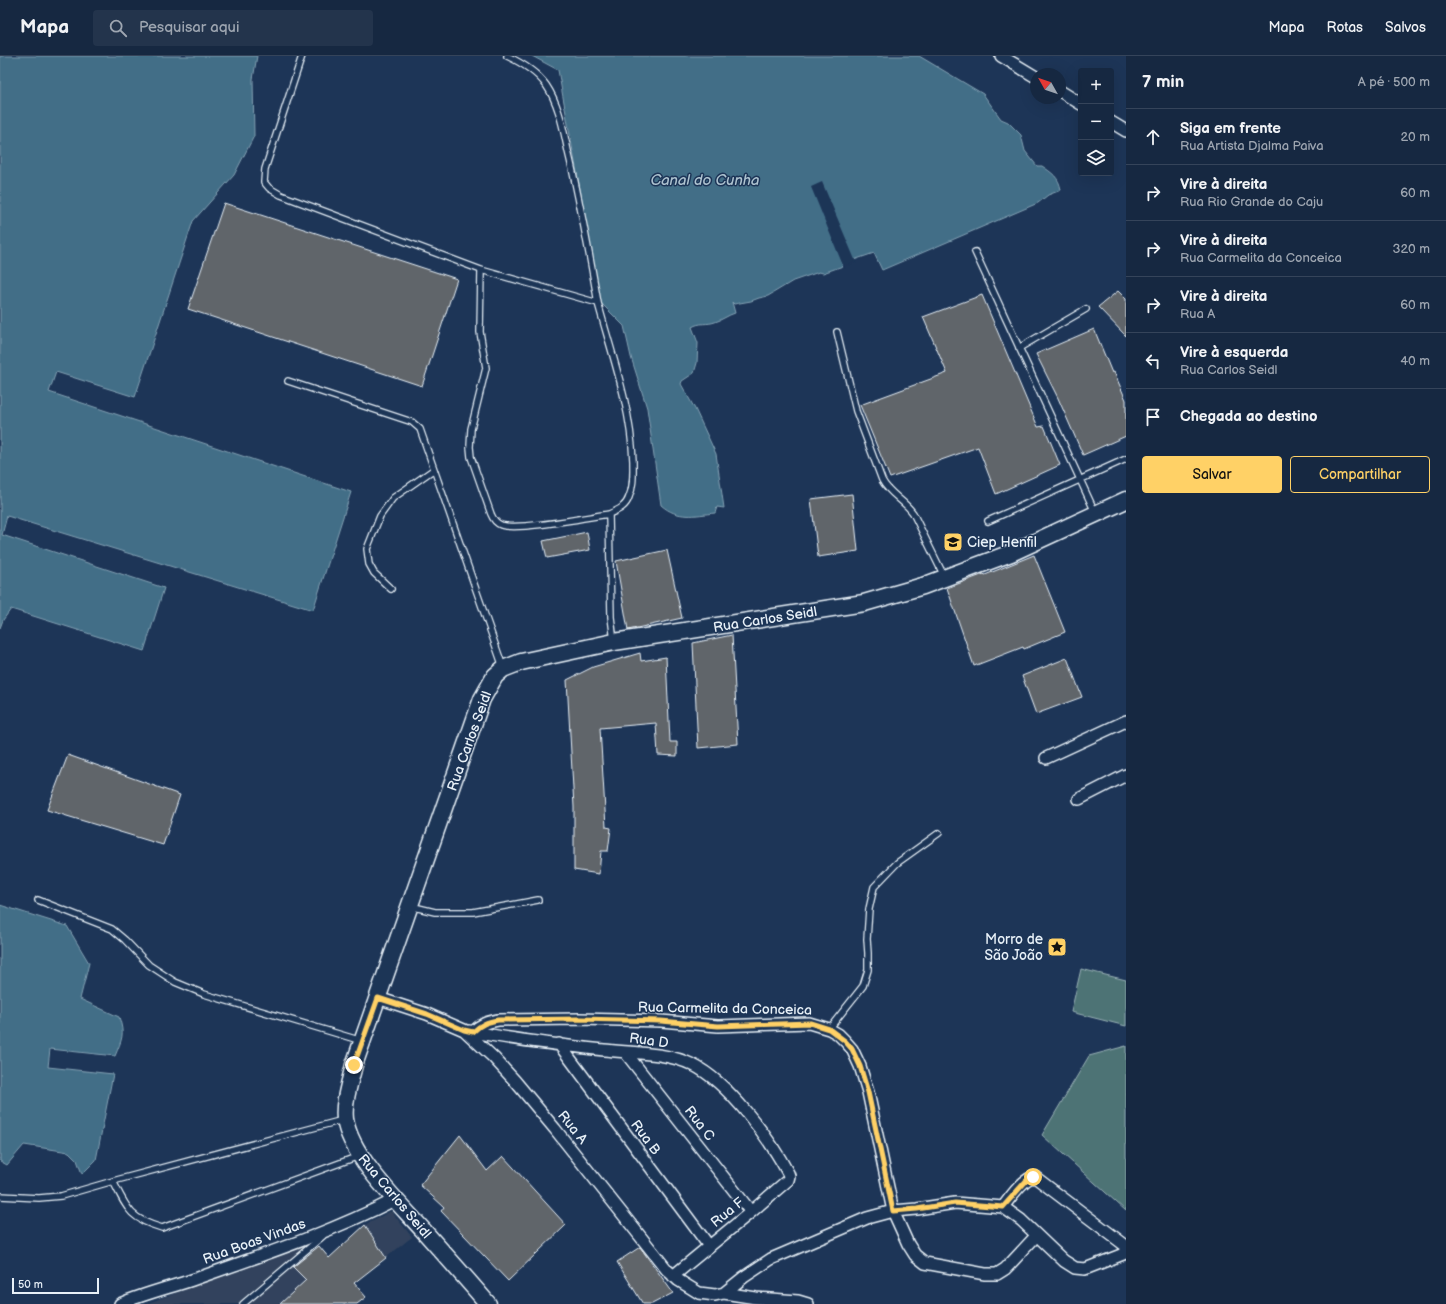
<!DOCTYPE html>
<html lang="pt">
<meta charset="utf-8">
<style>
:root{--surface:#162841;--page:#23344c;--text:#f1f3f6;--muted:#9ea6b1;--line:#35445a;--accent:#ffd166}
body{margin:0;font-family:"Balsamiq Sans",sans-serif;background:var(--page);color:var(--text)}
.controls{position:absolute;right:12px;top:12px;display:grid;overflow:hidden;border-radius:4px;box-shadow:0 4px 16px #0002}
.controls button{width:36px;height:36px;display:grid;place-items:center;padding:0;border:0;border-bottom:1px solid var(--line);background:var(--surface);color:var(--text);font:20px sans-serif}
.compass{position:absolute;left:1030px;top:12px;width:36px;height:36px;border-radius:50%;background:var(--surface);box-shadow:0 4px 16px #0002;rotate:310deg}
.scale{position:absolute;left:12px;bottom:10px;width:87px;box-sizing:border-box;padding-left:4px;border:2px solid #e8f1f8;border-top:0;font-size:11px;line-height:14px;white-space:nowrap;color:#e8f1f8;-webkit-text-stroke:3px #1d3557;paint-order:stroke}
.stop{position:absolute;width:12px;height:12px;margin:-9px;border:3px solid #ffd166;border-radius:50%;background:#fff}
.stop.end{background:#ffd166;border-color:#fff;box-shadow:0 1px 4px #0008}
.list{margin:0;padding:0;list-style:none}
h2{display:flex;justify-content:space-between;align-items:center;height:52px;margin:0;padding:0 16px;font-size:17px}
h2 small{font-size:13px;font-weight:400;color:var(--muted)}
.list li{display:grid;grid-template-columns:26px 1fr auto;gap:12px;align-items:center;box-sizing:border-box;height:56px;padding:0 16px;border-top:1px solid var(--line)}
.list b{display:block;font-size:15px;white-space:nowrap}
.list p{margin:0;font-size:13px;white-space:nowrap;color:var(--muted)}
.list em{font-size:13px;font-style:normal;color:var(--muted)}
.actions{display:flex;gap:8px;padding:12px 16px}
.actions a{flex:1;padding:9px 0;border:1px solid var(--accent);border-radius:4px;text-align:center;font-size:14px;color:var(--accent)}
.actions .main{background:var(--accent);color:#111}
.icon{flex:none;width:22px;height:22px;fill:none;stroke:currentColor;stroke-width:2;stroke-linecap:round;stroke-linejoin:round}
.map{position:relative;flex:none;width:1126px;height:1248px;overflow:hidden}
header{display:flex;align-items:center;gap:24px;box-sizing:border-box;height:56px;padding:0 20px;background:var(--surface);border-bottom:1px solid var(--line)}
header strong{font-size:19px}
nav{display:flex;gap:22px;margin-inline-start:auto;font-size:14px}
.search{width:280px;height:36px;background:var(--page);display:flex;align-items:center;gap:10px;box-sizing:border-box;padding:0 14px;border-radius:4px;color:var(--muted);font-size:15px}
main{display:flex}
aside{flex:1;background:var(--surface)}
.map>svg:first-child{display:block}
.built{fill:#31435d}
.green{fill:#4d7375;stroke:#9ab2b6}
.water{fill:#426e87;stroke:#84a2b4}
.pier{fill:#1d3557}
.building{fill:#60656b;stroke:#e8f1f8}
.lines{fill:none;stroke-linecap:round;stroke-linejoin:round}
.lane-casing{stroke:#e8f1f8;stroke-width:8}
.street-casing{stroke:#e8f1f8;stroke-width:14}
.secondary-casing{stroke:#e8f1f8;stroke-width:19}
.lane{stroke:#1d3557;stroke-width:5.5}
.street{stroke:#1d3557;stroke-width:11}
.secondary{stroke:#1d3557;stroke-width:16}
.route{stroke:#ffd166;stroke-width:5}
.labels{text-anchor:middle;stroke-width:3;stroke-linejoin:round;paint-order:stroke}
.poi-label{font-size:14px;fill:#e8f1f8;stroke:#1d3557;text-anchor:start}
.street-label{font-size:14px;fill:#e8f1f8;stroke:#1d3557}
.water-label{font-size:15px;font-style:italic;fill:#aec3d0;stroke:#1d3557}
</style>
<header>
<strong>Mapa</strong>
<div class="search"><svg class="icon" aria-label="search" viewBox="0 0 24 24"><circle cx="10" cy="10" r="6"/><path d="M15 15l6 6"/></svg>Pesquisar aqui</div>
<nav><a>Mapa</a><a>Rotas</a><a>Salvos</a></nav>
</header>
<main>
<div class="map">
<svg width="1126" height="1248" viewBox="0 0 1126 1248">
<rect width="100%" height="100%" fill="#1d3557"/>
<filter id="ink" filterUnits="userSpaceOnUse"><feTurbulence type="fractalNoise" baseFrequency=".025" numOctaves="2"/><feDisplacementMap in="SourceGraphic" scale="8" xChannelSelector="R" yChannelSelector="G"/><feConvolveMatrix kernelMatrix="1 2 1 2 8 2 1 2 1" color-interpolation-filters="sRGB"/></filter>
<g filter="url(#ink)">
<path class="built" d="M 391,1155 L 412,1181 L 354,1227 L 366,1241 L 357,1248 L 146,1248 L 303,1189 L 319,1190 L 329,1202 L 365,1169 Z"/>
<path class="green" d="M 1081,913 L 1126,924 L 1126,970 L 1071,956 Z
M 1126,990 L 1126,1155 L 1042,1079 L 1089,1000 Z"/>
<path class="water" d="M 0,0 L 257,0 L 253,23 L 254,80 L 234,119 L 193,165 L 135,341 L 56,316 L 49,336 L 351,436 L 313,554 L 7,460 L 2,479 L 164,532 L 144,595 L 11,553 L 3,564 L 0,572 Z
M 532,0 L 919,0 L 983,38 L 1001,63 L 1008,66 L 1021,79 L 1025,95 L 1037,110 L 1042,110 C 1052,117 1059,121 1061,134 L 1048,139 L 1038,147 L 882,214 L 874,197 L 842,208 L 843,210 L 823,217 L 819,216 L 793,225 L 768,240 L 759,242 L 751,245 L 734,248 L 732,246 L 735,257 C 728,259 722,264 715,266 C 707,269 700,266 692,271 L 698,287 L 697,307 L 694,317 L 682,325 L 681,328 L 695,353 L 716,398 L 724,452 L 717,451 L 715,457 C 695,459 678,464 661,449 L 647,352 L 631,301 L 624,270 L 601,247 L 558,14 Z
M 0,849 L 67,870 L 89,907 L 80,943 L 119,961 C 125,979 122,983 115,1000 L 50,993 L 48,1011 L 113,1018 L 96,1104 L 82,1118 L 77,1104 L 69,1096 L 24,1089 L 7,1109 L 0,1105 Z"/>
<path class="pier" d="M 822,126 L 856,206 L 845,209 L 844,212 L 811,131 Z"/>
<path class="building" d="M 224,147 L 457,223 L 422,330 L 188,253 Z
M 1118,235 L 1126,243 L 1126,280 L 1098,251 Z
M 982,239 L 1038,371 L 1044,370 L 1060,409 L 996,438 L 978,391 L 890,422 L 860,349 L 947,317 L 923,261 Z
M 1094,273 L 1112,317 L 1114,316 L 1126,344 L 1126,380 L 1083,399 L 1058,342 L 1036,298 Z
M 852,438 L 858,495 L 818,501 L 811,443 Z
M 587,476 L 590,494 L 547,502 L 543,485 Z
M 667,494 L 682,562 L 628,574 L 616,505 Z
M 1034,499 L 1065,576 L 1024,593 L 1023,591 L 974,610 L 947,532 L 984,518 L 985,519 Z
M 732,579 L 738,688 L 698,692 L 693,587 Z
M 640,597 L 641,605 L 666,601 L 670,686 L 677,686 L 677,700 L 658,699 L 656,667 L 600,672 L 606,771 L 611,772 L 608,795 L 601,795 L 599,818 L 574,814 L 574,751 L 567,624 L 593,611 Z
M 1067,602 L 1082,641 L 1036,658 L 1022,620 Z
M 68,699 L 180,739 L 163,789 L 47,754 Z
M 460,1079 L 487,1115 L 503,1100 L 566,1169 L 508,1225 L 441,1155 L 444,1151 L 420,1129 Z
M 365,1169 L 386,1202 L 354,1227 L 366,1241 L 357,1248 L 280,1248 L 306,1224 L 293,1211 L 319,1190 L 329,1202 Z
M 640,1191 L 673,1237 L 652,1248 L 643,1248 L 617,1206 Z"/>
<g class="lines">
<g class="lane-casing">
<path id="lane" d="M 302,0 L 265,113 L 264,126 L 269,132 L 281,139 L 481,214 L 598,247 C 589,196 580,145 568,95 C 563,72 559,48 546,29 C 536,15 522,7 507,0
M 975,196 L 1095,456
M 481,214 L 480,276 L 486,312 L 471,373 L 470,391 L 471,401 L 491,458 C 493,463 496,467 501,469 C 518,475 588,461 609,458 C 618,454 626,451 629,441 C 634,430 633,417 633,405 C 631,351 612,299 598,247
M 837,276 L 856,355 L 882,424 C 889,438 904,444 913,457 L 944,520
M 1019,292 L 1086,253
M 288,325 L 412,366 L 420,373 L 503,611
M 609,458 L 611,561 L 614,585
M 988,465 L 1126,403
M 391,533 L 374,517 L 369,508 L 367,493 L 380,460 L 393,442 L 433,414
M 38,844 L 112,873 L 125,884 L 149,909 L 175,926 L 204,938 L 362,985
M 410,850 L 435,856 L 473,856 L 538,844
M 829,973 L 863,930 L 868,914 L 868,897 L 867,883 L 869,853 L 874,831 L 897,807 L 939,777
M 113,1125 C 127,1153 130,1163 162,1172 L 359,1100
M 0,1140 L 39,1142 L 61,1140 L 113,1125 L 343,1064
M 243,1248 L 323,1180"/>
</g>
<g class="street-casing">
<path id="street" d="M 1001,0 L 1036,21
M 1060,35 L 1081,48
M 1111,66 L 1126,75
M 1046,702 L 1126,665
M 1079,743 L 1126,719
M 378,942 L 427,958 L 464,974 L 494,1002 L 515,1025 L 555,1073 L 667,1214 L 678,1224 L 699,1237 L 715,1239 L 724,1237 L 744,1221 L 771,1203 L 867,1162 L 893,1155 L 917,1153 L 955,1147 L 1003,1151 L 1021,1164 L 1064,1205 L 1075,1212 L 1085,1213 L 1126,1197
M 469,975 C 513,984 558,989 604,994 C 633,997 666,996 693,1009 C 728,1026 770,1083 788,1117 L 789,1120 L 788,1124 L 751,1156 L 673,1220
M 473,976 C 481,968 487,966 498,964 L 580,963 L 661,965 L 718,970 L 809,967 L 829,973 L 838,978 L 845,985 L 852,993 L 860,1010 L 868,1036 L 893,1155 L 908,1188 L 915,1199 L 925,1207 L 985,1218 L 997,1218 L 1005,1213 L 1010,1208 L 1036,1180
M 559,988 L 709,1190
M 625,996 L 751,1156
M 1003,1151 C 1009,1143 1025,1120 1035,1121 L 1126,1190
M 724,1237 L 756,1242 L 798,1245 L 808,1248
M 120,1248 C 143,1238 168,1232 192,1224 C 260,1200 332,1176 396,1143"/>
</g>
<g class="secondary-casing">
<path id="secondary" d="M 488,1248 C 467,1223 445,1199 423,1174 C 399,1147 350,1100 345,1063 C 343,1046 350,1026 354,1009 L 482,643 L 495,620 L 503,613 L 521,606 L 614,586 L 864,547 L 923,530 L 1011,497 L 1126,444"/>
</g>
<use href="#lane" class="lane"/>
<use href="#street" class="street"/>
<use href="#secondary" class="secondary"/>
</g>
</g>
<g class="lines" filter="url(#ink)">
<path class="route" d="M 354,1009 L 378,942 L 427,958 L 464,974 L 473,976 C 481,968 487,966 498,964 L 580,963 L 661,965 L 718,970 L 810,967 L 829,973 L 845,985 L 852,993 L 860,1010 L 868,1036 L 893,1155 L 917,1153 L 955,1147 L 1003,1151 L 1026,1125 L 1033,1121"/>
</g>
<defs>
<g id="school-square" transform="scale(1)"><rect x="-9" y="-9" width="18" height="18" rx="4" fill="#ffd166" stroke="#1d3557"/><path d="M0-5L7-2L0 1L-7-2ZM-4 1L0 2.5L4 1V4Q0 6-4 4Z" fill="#111"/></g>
<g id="sight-square" transform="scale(1)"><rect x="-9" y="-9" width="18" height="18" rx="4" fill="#ffd166" stroke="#1d3557"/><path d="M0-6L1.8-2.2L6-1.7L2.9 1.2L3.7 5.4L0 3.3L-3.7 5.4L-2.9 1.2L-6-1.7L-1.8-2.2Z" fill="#111"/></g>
</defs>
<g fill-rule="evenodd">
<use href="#school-square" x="953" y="486"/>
<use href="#sight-square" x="1057" y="891"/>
</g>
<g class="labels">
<g class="poi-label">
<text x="967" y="491">Ciep Henfil</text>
<text x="1043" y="888" text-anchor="end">Morro de<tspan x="1043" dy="16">São João</tspan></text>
</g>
<g class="street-label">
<text transform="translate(765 563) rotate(-9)" y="5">Rua Carlos Seidl</text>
<text transform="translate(469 685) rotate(-70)" y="5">Rua Carlos Seidl</text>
<text transform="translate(725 952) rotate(1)" y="5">Rua Carmelita da Conceica</text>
<text transform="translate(649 984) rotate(8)" y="5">Rua D</text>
<text transform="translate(700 1067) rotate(52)" y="5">Rua C</text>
<text transform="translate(573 1071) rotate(51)" y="5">Rua A</text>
<text transform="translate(646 1081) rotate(53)" y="5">Rua B</text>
<text transform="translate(395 1140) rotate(50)" y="5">Rua Carlos Seidl</text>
<text transform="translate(727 1156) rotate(-39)" y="5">Rua F</text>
<text transform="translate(254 1185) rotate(-20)" y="5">Rua Boas Vindas</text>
</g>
<g class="water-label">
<text x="705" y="129">Canal do Cunha</text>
</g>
</g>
</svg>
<div class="controls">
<button>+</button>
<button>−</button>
<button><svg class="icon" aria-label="layers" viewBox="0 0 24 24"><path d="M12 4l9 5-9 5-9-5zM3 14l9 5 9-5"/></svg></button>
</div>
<svg class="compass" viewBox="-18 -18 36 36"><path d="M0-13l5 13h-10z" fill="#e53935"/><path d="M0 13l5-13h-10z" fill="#9ea6b1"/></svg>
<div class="scale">50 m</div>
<div class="stop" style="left:1033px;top:1121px"></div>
<div class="stop end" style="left:354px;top:1009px"></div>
</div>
<aside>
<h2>7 min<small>A pé · 500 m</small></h2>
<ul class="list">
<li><svg class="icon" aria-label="ahead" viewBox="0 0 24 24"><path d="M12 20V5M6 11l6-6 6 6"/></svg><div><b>Siga em frente</b><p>Rua Artista Djalma Paiva</p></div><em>20 m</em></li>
<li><svg class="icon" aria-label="right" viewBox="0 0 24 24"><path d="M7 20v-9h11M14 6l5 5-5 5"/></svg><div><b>Vire à direita</b><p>Rua Rio Grande do Caju</p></div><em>60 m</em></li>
<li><svg class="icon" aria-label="right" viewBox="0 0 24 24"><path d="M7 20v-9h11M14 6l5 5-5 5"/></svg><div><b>Vire à direita</b><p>Rua Carmelita da Conceica</p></div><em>320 m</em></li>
<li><svg class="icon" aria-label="right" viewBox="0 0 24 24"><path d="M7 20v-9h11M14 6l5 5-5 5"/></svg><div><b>Vire à direita</b><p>Rua A</p></div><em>60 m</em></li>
<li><svg class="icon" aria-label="left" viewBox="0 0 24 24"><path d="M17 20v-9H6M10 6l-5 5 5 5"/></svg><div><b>Vire à esquerda</b><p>Rua Carlos Seidl</p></div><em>40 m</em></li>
<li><svg class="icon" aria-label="arrive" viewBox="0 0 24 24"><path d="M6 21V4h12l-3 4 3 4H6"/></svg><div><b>Chegada ao destino</b></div></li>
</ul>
<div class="actions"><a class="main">Salvar</a><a>Compartilhar</a></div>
</aside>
</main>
